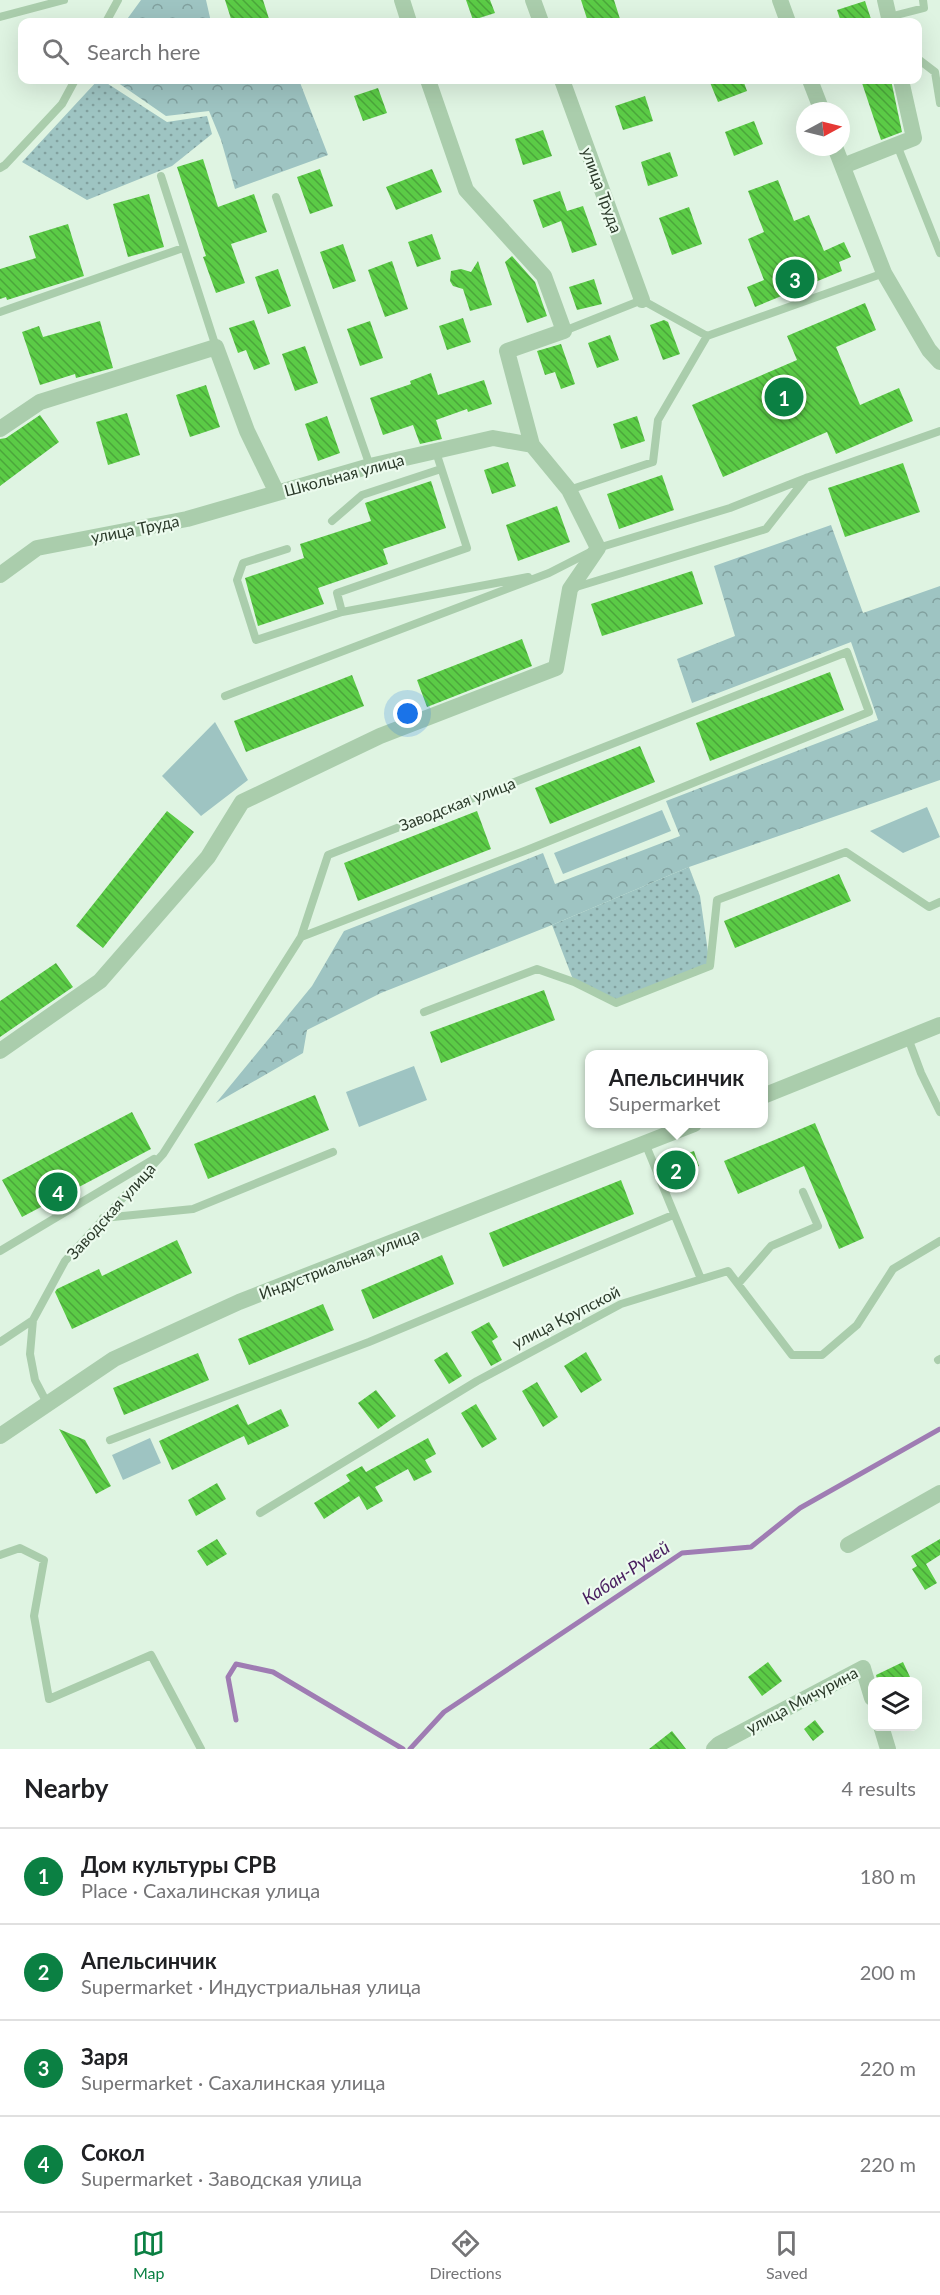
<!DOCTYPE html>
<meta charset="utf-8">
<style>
:root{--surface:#fff;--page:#f6f6f6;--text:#202124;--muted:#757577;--line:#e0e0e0;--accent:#0b8043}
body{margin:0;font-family:Lato,sans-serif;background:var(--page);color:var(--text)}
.controls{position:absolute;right:18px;bottom:18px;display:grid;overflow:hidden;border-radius:12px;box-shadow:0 6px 24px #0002}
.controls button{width:54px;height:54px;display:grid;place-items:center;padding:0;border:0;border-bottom:2px solid var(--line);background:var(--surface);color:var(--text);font:30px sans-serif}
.compass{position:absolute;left:796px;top:102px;width:54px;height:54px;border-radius:50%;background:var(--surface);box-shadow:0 6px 24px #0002;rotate:83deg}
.you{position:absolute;left:408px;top:714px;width:21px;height:21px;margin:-15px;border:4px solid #fff;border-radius:50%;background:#1a73e8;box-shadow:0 0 0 9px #1a73e833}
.badge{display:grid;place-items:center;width:39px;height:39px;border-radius:50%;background:var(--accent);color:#fff;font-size:20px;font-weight:700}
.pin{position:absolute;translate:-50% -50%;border:3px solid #fff;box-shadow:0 2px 6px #0006}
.popup{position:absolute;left:585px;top:1050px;width:183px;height:78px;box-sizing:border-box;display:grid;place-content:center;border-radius:12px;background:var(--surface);filter:drop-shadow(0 2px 4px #0005);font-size:20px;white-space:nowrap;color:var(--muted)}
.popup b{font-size:22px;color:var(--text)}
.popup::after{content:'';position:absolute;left:50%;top:100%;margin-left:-12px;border:12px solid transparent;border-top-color:var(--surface)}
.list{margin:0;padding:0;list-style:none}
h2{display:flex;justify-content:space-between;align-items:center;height:78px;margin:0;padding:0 24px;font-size:26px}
h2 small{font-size:20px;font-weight:400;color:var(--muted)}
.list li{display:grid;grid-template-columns:39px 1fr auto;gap:18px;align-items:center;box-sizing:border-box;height:96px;padding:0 24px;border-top:2px solid var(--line)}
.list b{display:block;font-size:22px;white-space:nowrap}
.list p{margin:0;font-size:20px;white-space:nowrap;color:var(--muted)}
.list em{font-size:20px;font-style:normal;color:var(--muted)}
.icon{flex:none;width:33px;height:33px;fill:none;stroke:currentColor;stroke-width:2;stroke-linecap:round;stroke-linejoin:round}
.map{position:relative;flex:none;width:940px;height:1749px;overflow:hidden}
.search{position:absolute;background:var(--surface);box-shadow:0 6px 24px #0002;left:18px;right:18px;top:18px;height:66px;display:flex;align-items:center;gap:15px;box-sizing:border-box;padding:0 21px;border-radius:12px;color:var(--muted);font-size:22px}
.sheet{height:462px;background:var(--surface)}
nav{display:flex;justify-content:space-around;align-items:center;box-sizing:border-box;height:84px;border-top:2px solid var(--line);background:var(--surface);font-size:16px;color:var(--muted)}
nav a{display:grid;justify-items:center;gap:3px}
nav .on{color:var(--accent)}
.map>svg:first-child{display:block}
.grass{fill:url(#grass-dots)}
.forest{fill:url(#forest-crowns)}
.green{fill:#9ec4c2}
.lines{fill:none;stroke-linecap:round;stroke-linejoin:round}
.stream{stroke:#9f7cb3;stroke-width:5}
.building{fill:url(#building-back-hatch)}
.service{stroke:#aacdac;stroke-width:8}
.minor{stroke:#aacdac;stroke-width:16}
.tertiary{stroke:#aacdac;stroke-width:16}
.labels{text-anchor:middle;stroke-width:4.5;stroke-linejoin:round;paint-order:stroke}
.street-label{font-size:16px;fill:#2b3a2a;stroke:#ecfbee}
.water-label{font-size:18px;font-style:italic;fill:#481d5e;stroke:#ecfbee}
</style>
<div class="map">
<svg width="940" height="1749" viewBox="0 0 940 1749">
<defs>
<pattern id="grass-dots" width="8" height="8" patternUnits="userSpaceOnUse" patternTransform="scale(1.5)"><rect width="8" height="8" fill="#9ec4c2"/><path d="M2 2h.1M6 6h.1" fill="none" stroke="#81a09e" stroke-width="1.8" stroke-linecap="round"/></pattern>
<pattern id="forest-crowns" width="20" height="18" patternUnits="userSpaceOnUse" patternTransform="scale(1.5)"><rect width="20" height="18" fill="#9ec4c2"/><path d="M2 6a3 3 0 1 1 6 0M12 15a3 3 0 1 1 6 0" fill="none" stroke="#81a09e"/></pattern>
<pattern id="building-back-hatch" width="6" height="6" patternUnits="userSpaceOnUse" patternTransform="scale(1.5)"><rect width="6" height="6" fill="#5bcb46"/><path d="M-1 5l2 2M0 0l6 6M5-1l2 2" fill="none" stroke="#4ba63b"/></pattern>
</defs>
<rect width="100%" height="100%" fill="#dff4e2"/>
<path class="grass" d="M 98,80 L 102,80 L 167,122 L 207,116 L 212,134 L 172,166 L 87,200 L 22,162 Z
M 689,867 L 700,896 L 710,966 L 616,1003 L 574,982 L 552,925 Z"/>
<path class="forest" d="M 141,0 L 206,0 L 211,22 L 125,22 Z
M 114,80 L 299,80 L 328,155 L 235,189 L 221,140 L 209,111 L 166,116 Z
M 831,525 L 863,613 L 940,586 L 940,780 L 689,867 L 552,925 L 381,993 L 307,1030 L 303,1053 L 216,1103 L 312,986 L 344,931 L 543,853 L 555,884 L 680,836 L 666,801 L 878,720 L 851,642 L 692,703 L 677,659 L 735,636 L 714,566 Z"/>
<path class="green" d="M 215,722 L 248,780 L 201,816 L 162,776 Z
M 927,807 L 940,837 L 903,853 L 870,831 Z
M 662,810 L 671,831 L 563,874 L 554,853 Z
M 414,1066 L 427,1100 L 359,1127 L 346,1092 Z
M 150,1438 L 161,1463 L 123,1480 L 112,1455 Z"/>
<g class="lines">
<path class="stream" d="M 236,1720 L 228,1677 L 236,1664 L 273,1672 L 403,1749
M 410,1749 L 444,1712 L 682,1553 L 751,1547 L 800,1508 L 940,1429"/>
</g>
<path class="building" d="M 225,0 L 263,0 L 270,22 L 232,22 Z
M 466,0 L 490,0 L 495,13 L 473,20 Z
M 581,0 L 614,0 L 620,19 L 611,22 L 588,22 Z
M 865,1 L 872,22 L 841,22 L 837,10 Z
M 709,80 L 743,80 L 747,91 L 718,102 Z
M 861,80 L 891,80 L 902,132 L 881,140 Z
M 378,88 L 387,113 L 363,121 L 354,96 Z
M 645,96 L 653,121 L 623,130 L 615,106 Z
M 754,121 L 763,144 L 734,156 L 725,132 Z
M 543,130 L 552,156 L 523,165 L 515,139 Z
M 670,152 L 678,176 L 648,186 L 641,162 Z
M 203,159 L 218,207 L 254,194 L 267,232 L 231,244 L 245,283 L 216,293 L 203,257 L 206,256 L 177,167 Z
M 320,169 L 333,206 L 310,214 L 297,177 Z
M 432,169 L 442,192 L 396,210 L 386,187 Z
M 778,180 L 794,221 L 809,215 L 824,251 L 844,242 L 851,257 L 839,262 L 842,271 L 755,307 L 747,287 L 764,280 L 748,239 L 764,232 L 748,191 Z
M 560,191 L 567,211 L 583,206 L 597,245 L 572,253 L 561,221 L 543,228 L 533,200 Z
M 149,194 L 164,247 L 128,257 L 113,204 Z
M 689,207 L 702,244 L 672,255 L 659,218 Z
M 68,224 L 84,276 L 7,300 L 6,297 L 0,299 L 0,269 L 36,258 L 29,236 Z
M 432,234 L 441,259 L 417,267 L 408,242 Z
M 343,244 L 356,281 L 333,289 L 320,252 Z
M 512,256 L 535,282 L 547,316 L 527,323 L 505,262 Z
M 392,261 L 408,309 L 385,317 L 368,270 Z
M 478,261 L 492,305 L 470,311 L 463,289 L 453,286 L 450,281 L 451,271 L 461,269 L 471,272 Z
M 278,269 L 291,306 L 268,314 L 255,277 Z
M 594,279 L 602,304 L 577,310 L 569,287 Z
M 865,303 L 876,330 L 836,347 L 860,405 L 899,388 L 913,421 L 836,454 L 827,432 L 723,477 L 692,405 L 797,360 L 787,336 Z
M 463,318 L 471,342 L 447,350 L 439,326 Z
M 254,320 L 270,364 L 254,370 L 246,350 L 238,353 L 229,328 Z
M 664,320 L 668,322 L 680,354 L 663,360 L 650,325 Z
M 100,321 L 113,368 L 76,378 L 75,374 L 40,385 L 22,332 L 39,326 L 43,337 Z
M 370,321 L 383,358 L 360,366 L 347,329 Z
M 610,335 L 619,360 L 597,368 L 588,343 Z
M 561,344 L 575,384 L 561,389 L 555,372 L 545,375 L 537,351 Z
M 305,346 L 318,383 L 295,391 L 282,354 Z
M 431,373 L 438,395 L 484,380 L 492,404 L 468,412 L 467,409 L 436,420 L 442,439 L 420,444 L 413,425 L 383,435 L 370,398 L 411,384 L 410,381 Z
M 206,385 L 220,427 L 190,437 L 176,395 Z
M 127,413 L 140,455 L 108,465 L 96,422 Z
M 40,415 L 59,442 L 0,486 L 0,439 L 6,438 Z
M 327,416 L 340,453 L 318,461 L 305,424 Z
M 637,416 L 645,441 L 621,449 L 613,424 Z
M 508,462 L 516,486 L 492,494 L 484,470 Z
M 903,463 L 920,512 L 845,537 L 828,488 Z
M 662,475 L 674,510 L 619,529 L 607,494 Z
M 431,481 L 446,528 L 383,549 L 388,564 L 318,588 L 324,604 L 258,626 L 245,578 L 304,558 L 300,544 L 371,521 L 365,503 Z
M 557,506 L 570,542 L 518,561 L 506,525 Z
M 692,571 L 703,604 L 602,636 L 591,604 Z
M 522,639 L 532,666 L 427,707 L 417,680 Z
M 830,672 L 844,710 L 710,761 L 696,723 Z
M 352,675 L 364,706 L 246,752 L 234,721 Z
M 640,746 L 655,782 L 550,824 L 535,788 Z
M 167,811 L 194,832 L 103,948 L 76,926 Z
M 477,811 L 491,849 L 358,901 L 344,863 Z
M 839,874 L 851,901 L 735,948 L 724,921 Z
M 56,963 L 73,987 L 0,1037 L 0,1001 Z
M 544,990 L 555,1020 L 441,1063 L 430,1032 Z
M 315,1095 L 329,1130 L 208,1179 L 194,1144 Z
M 132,1112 L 151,1149 L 22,1217 L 2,1180 Z
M 815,1123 L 864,1238 L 839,1249 L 804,1166 L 738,1194 L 724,1161 Z
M 694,1151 L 699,1166 L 681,1173 L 682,1176 L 668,1181 L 660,1163 Z
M 621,1180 L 634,1214 L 503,1267 L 489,1233 Z
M 177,1240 L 192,1273 L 72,1329 L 55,1292 L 57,1289 L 99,1269 L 102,1276 Z
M 442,1255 L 454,1284 L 373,1319 L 361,1290 Z
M 323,1304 L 334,1330 L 249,1365 L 238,1339 Z
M 489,1322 L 498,1337 L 492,1341 L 502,1360 L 491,1366 L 471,1332 Z
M 447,1352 L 462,1376 L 449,1384 L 434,1360 Z
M 586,1352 L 602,1380 L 581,1393 L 564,1366 Z
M 198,1353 L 209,1380 L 124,1415 L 113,1388 Z
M 537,1382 L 558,1417 L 543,1427 L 522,1391 Z
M 376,1390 L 396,1416 L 378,1429 L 358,1403 Z
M 238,1404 L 248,1425 L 281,1409 L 289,1426 L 248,1445 L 244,1436 L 172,1470 L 159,1441 Z
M 476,1404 L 497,1439 L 482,1448 L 461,1413 Z
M 59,1429 L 85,1440 L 111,1486 L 96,1494 Z
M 428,1438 L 436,1454 L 425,1460 L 432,1472 L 414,1481 L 408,1469 L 375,1487 L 383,1501 L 367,1510 L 359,1496 L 324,1519 L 314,1503 L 350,1481 L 346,1475 L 362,1466 L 366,1472 Z
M 217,1483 L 226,1499 L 196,1516 L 188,1500 Z
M 217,1539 L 227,1554 L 207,1566 L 197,1551 Z
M 940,1539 L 940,1555 L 926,1564 L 937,1583 L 925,1590 L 912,1569 L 917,1566 L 911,1556 Z
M 768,1662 L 782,1681 L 762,1696 L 748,1677 Z
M 903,1662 L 910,1677 L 902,1682 L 878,1682 L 876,1675 Z
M 815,1720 L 824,1732 L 813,1741 L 804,1729 Z
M 672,1731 L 686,1749 L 649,1749 Z"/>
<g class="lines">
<path class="service" d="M 0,17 L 64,0
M 889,17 L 924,8 L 923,0
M 106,22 L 118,0
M 918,59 L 935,72 L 940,103
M 897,145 L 940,253
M 0,168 L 5,165 L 62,104 L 75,80
M 161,176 L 216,347
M 276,197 L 370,466
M 0,312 L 183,248
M 564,331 L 642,300 L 707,336
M 569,490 L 653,462 L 658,420 L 707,336 L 884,273
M 332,521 L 362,495 L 441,469
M 287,549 L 243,563 L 237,580 L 256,640 L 342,612 L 528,577
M 573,588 L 766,529 L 806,478
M 342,612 L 337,593 L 467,548 L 436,452
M 225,696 L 549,573 L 598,548 L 730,508 L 806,478 L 940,431
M 424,1012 L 537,969 L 574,982 L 616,1003 L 710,966 L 717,900 L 846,852 L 929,907 L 940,902
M 908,1038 L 921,1073 L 940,1112
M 645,1143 L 701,1279
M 103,1218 L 193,1209 L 333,1152
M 0,1251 L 154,1159
M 738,1284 L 771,1246 L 818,1226 L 803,1192
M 0,1342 L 33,1320
M 938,1360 L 940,1359
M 47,1403 L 35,1380 L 30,1354 L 33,1320 L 65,1261 L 163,1154 L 301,937 L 328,855 L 847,652 L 869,712 L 527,850 L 301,937
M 110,1440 L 369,1342 L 673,1215
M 260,1513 L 477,1381 L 621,1304 L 728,1271 L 792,1355 L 822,1355 L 857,1325 L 893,1269 L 940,1241
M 0,1555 L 20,1548 L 44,1560 L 34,1616 L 49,1699 L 151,1655 L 201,1749"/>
<path class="minor" d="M 402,0 L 409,22
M 533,0 L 541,22
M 885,0 L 890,22
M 428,80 L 466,190 L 544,276 L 564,331 L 507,351 L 532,445
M 562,80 L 642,300
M 843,166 L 914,138 L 901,80
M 0,429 L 40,402 L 216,347 L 247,431 L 277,493 L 370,466 L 493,438 L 532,445 L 569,490 L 598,548 L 570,589 L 556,668 L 380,736 L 242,802 L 208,857 L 100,981 L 0,1051
M 0,575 L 37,548 L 187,519 L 277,493
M 763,1096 L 940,1025
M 0,1436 L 114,1359 L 239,1302 L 694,1124
M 848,1545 L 940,1493
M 881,1726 L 888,1749
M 714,1749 L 719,1744 L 863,1668 L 872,1698"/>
<path class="tertiary" d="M 780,0 L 788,22
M 810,80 L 822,111
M 835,147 L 884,273 L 929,350 L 940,362"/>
</g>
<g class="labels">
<g class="street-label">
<text transform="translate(602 190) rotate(70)" y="6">улица Труда</text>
<text transform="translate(344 475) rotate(-15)" y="6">Школьная улица</text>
<text transform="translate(135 529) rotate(-11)" y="6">улица Труда</text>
<text transform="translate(457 804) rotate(-21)" y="6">Заводская улица</text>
<text transform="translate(111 1211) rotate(-48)" y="6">Заводская улица</text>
<text transform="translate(339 1264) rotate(-21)" y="6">Индустриальная улица</text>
<text transform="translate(566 1317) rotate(-27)" y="6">улица Крупской</text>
<text transform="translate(802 1700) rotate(-28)" y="6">улица Мичурина</text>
</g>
<g class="water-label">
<text transform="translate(626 1573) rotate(-33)" y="6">Кабан-Ручей</text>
</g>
</g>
</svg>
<div class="controls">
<button><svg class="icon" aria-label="layers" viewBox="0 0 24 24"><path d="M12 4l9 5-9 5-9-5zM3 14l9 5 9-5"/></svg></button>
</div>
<svg class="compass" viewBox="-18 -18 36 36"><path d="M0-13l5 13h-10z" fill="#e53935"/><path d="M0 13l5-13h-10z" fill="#757577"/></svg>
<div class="you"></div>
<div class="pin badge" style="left:784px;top:397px">1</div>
<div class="pin badge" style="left:676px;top:1170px">2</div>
<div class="popup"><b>Апельсинчик</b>Supermarket</div>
<div class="pin badge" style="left:795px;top:279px">3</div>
<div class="pin badge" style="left:58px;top:1192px">4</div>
<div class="search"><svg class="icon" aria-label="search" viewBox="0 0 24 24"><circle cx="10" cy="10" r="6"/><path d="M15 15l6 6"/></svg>Search here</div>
</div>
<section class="sheet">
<h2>Nearby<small>4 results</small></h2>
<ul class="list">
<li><span class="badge">1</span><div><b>Дом культуры СРВ</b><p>Place · Сахалинская улица</p></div><em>180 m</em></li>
<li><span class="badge">2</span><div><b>Апельсинчик</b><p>Supermarket · Индустриальная улица</p></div><em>200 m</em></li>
<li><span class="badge">3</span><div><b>Заря</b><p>Supermarket · Сахалинская улица</p></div><em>220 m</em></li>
<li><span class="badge">4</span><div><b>Сокол</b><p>Supermarket · Заводская улица</p></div><em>220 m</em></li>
</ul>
</section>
<nav>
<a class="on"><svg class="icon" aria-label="map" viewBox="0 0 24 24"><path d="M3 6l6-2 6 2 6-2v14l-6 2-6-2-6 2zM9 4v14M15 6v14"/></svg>Map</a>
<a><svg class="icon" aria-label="directions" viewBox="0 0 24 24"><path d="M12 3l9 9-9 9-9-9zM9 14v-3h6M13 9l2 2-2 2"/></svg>Directions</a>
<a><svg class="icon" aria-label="saved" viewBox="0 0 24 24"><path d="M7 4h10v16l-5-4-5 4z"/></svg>Saved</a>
</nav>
